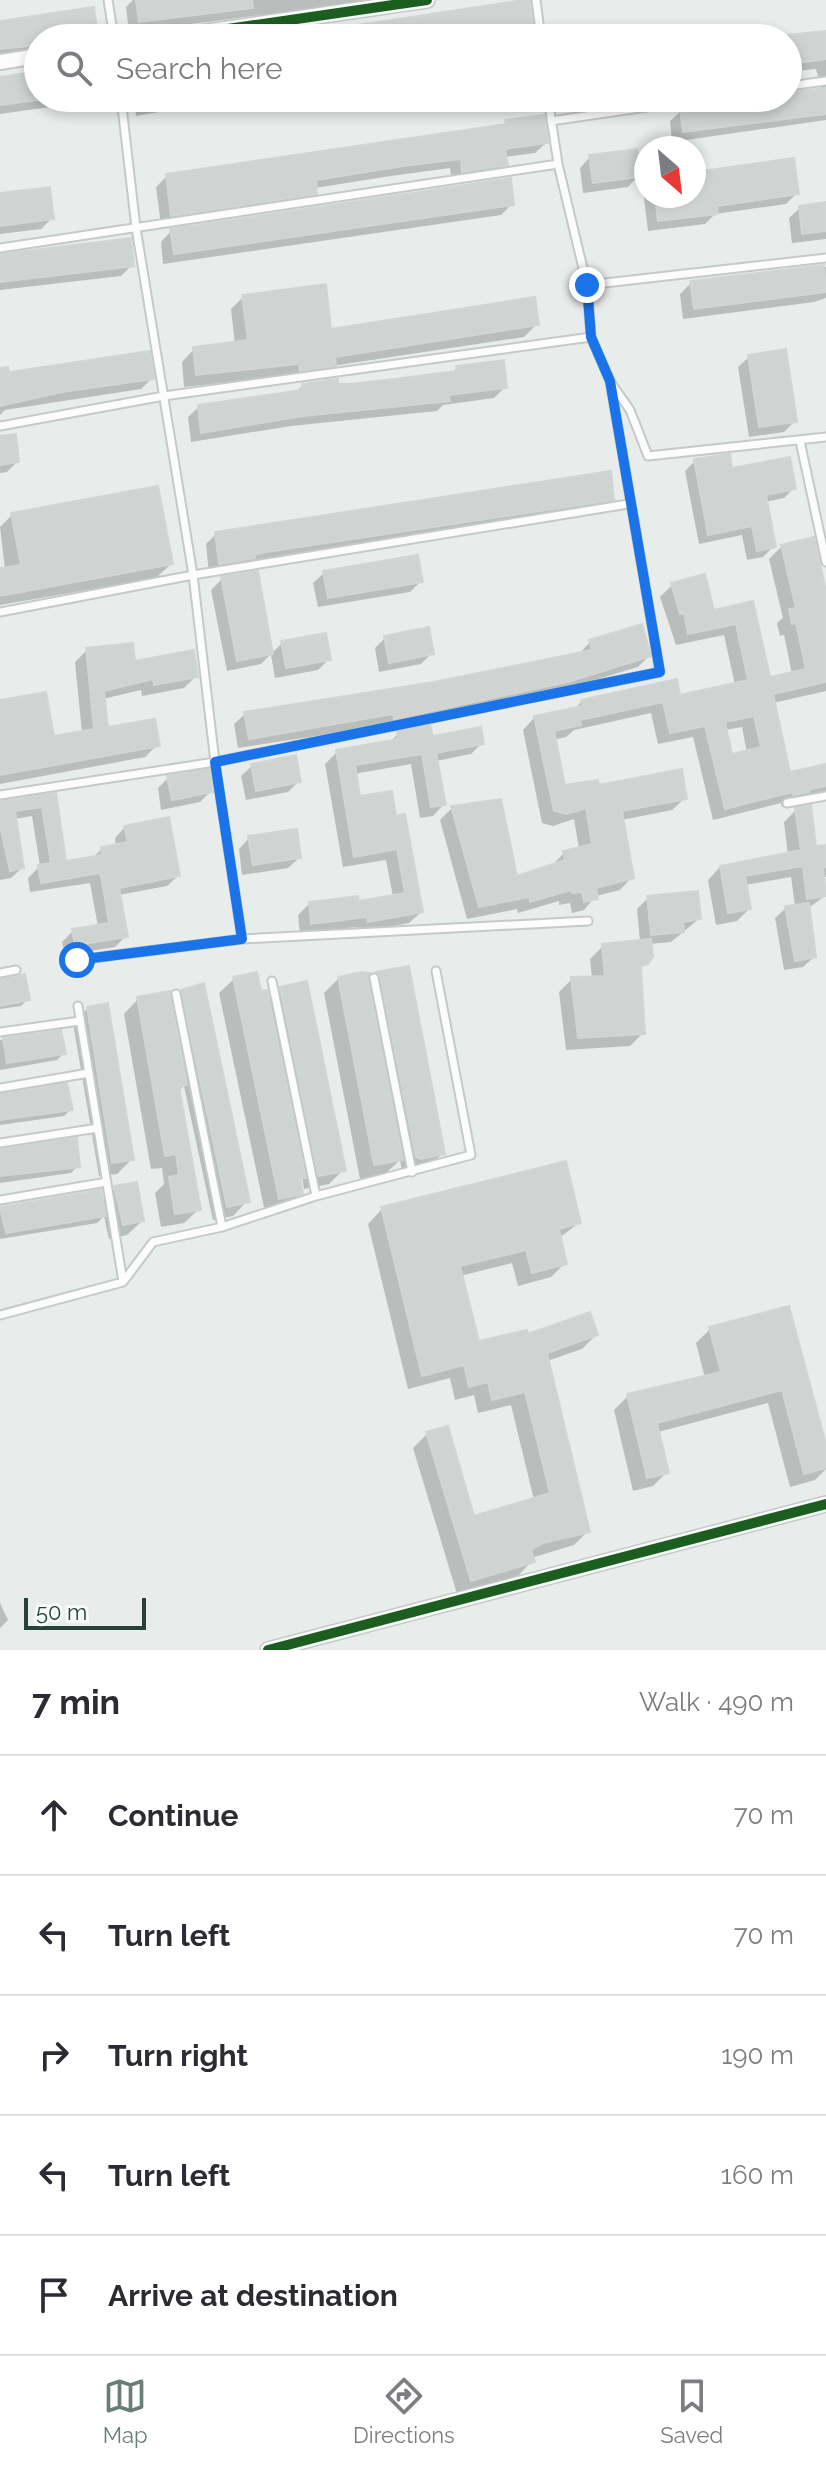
<!DOCTYPE html>
<meta charset="utf-8">
<style>
:root{--surface:#fff;--page:#f7f7f7;--text:#2b2b33;--muted:#7c7c81;--line:#e1e1e2;--accent:#697e78}
body{margin:0;font-family:Raleway,sans-serif;background:var(--page);color:var(--text)}
.compass{position:absolute;left:634px;top:136px;width:72px;height:72px;border-radius:50%;background:var(--surface);box-shadow:0 4px 12px #0003;rotate:152deg}
.scale{position:absolute;left:24px;bottom:20px;width:122px;box-sizing:border-box;padding-left:8px;border:4px solid #24423a;border-top:0;font-size:22px;line-height:28px;white-space:nowrap;color:#24423a;-webkit-text-stroke:6px #f7fbf9;paint-order:stroke}
.stop{position:absolute;width:24px;height:24px;margin:-18px;border:6px solid #1a73e8;border-radius:50%;background:#fff}
.stop.end{background:#1a73e8;border-color:#fff;box-shadow:0 2px 8px #0008}
.list{margin:0;padding:0;list-style:none}
h2{display:flex;justify-content:space-between;align-items:center;height:104px;margin:0;padding:0 32px;font-size:34px}
h2 small{font-size:26px;font-weight:400;color:var(--muted)}
.list li{display:grid;grid-template-columns:52px 1fr auto;gap:24px;align-items:center;box-sizing:border-box;height:120px;padding:0 32px;border-top:2px solid var(--line)}
.list b{display:block;font-size:30px;white-space:nowrap}
.list em{font-size:26px;font-style:normal;color:var(--muted)}
.icon{flex:none;width:44px;height:44px;fill:none;stroke:currentColor;stroke-width:2;stroke-linecap:round;stroke-linejoin:round}
.map{position:relative;flex:none;width:826px;height:1650px;overflow:hidden}
.search{position:absolute;background:var(--surface);box-shadow:0 4px 12px #0003;left:24px;right:24px;top:24px;height:88px;display:flex;align-items:center;gap:20px;box-sizing:border-box;padding:0 28px;border-radius:44px;color:var(--muted);font-size:30px}
.sheet{height:704px;background:var(--surface)}
nav{display:flex;justify-content:space-around;align-items:center;box-sizing:border-box;height:112px;border-top:2px solid var(--line);background:var(--surface);font-size:22px;color:var(--muted)}
nav a{display:grid;justify-items:center;gap:4px}
nav .on{color:var(--accent)}
.map>svg:first-child{display:block}
.shadow{fill:#0003;fill-rule:evenodd}
.building{fill:#cfd4d2;stroke:#d1d6d4;stroke-width:2;fill-rule:evenodd}
.lines{fill:none;stroke-linecap:round;stroke-linejoin:round}
.service-casing{stroke:#c5cac8;stroke-width:11}
.minor-casing{stroke:#c5cac8;stroke-width:18}
.service{stroke:#fcfcfc;stroke-width:7}
.minor{stroke:#fcfcfc;stroke-width:14}
.cycleway-casing{stroke:#f7fbf9;stroke-width:15}
.cycleway{stroke:#1b5e20;stroke-width:10}
.route{stroke:#1a73e8;stroke-width:10}
</style>
<div class="map">
<svg width="826" height="1650" viewBox="0 0 826 1650">
<rect width="100%" height="100%" fill="#e8edeb"/>
<path class="shadow" d="M 133,0 L 381,0 L 129,32 L 126,7 Z
M 528,1 L 531,26 L 519,38 L 251,38 L 291,34 L 292,37 Z
M 0,23 L 95,35 L 92,38 L 38,38 L 38,52 L 0,57 Z
M 826,34 L 826,120 L 672,142 L 670,121 L 681,111 L 721,102 L 720,98 L 788,98 L 788,93 L 822,90 L 816,69 L 788,72 L 788,40 Z
M 38,74 L 38,98 L 59,98 L 50,107 L 0,114 L 0,79 Z
M 134,98 L 239,98 L 136,116 Z
M 506,122 L 546,143 L 535,153 L 505,157 L 505,164 L 495,175 L 452,181 L 450,168 L 391,176 L 315,188 L 315,193 L 305,204 L 161,225 L 156,187 L 167,176 L 501,127 Z
M 590,157 L 638,176 L 628,187 L 583,193 L 580,168 Z
M 694,174 L 797,193 L 786,204 L 715,214 L 705,224 L 648,231 L 643,190 L 646,187 L 646,196 L 694,196 Z
M 0,195 L 52,218 L 41,229 L 0,234 Z
M 512,204 L 501,215 L 163,264 L 161,242 L 171,231 Z
M 826,204 L 826,239 L 792,243 L 789,218 L 800,208 Z
M 0,256 L 132,265 L 121,276 L 0,290 Z
M 826,267 L 826,298 L 814,302 L 683,319 L 680,294 L 691,283 Z
M 243,297 L 330,331 L 537,324 L 524,337 L 332,366 L 321,377 L 287,376 L 184,387 L 182,362 L 194,349 L 235,344 L 231,309 Z
M 749,357 L 795,421 L 784,432 L 749,437 L 738,367 Z
M 457,368 L 505,387 L 494,398 L 443,405 L 437,411 L 291,426 L 191,442 L 188,417 L 199,407 L 295,393 L 303,385 L 336,386 L 451,374 Z
M 12,374 L 152,378 L 141,389 L 5,410 L 0,415 L 0,380 Z
M 0,438 L 17,462 L 7,472 L 0,473 Z
M 695,461 L 794,488 L 784,498 L 765,502 L 773,547 L 763,557 L 747,560 L 742,535 L 699,544 L 685,471 Z
M 612,499 L 601,510 L 209,574 L 206,544 L 216,534 Z
M 12,515 L 171,564 L 156,578 L 0,605 L 0,570 L 5,569 L 0,527 Z
M 782,546 L 826,600 L 826,691 L 773,703 L 789,775 L 826,766 L 826,794 L 794,804 L 782,807 L 781,803 L 713,820 L 693,737 L 658,744 L 651,713 L 574,730 L 566,737 L 553,740 L 563,788 L 597,787 L 685,798 L 672,810 L 622,820 L 632,877 L 620,890 L 596,896 L 584,910 L 572,913 L 570,903 L 559,905 L 559,901 L 518,913 L 517,909 L 467,919 L 440,820 L 452,808 L 516,878 L 552,865 L 564,853 L 579,849 L 574,819 L 553,826 L 542,823 L 523,730 L 535,717 L 574,710 L 582,701 L 679,697 L 735,685 L 724,635 L 676,645 L 660,597 L 672,585 L 713,612 L 752,604 L 768,679 L 792,674 L 784,635 L 780,636 L 777,623 L 783,618 L 769,559 ZM 742,727 L 747,753 L 731,757 L 725,730 Z
M 324,573 L 421,581 L 410,592 L 318,607 L 313,583 Z
M 222,579 L 271,654 L 282,643 L 329,659 L 318,670 L 275,678 L 271,654 L 261,664 L 227,671 L 211,590 Z
M 385,638 L 432,653 L 421,664 L 379,672 L 375,648 Z
M 590,642 L 649,656 L 638,667 L 555,692 L 415,721 L 238,748 L 234,724 L 245,714 L 434,684 L 580,653 Z
M 87,650 L 196,676 L 184,688 L 142,696 L 141,690 L 103,699 L 107,730 L 157,745 L 145,757 L 0,784 L 0,702 L 53,738 L 82,733 L 75,662 Z
M 398,734 L 482,743 L 471,754 L 436,761 L 444,804 L 433,816 L 420,818 L 411,764 L 354,774 L 359,799 L 394,818 L 421,912 L 409,923 L 357,933 L 356,927 L 300,934 L 298,915 L 309,904 L 357,903 L 393,897 L 386,860 L 343,867 L 325,764 L 337,752 L 389,743 Z
M 252,766 L 299,781 L 288,792 L 246,800 L 241,776 Z
M 168,778 L 211,791 L 200,802 L 161,810 L 158,788 Z
M 54,795 L 65,863 L 91,859 L 102,849 L 116,846 L 115,838 L 125,827 L 178,876 L 167,886 L 119,895 L 126,936 L 115,947 L 65,955 L 62,942 L 73,931 L 98,927 L 90,883 L 30,892 L 28,878 L 40,866 L 32,816 L 14,819 L 22,868 L 11,878 L 0,880 L 0,804 Z
M 796,810 L 814,849 L 826,847 L 826,877 L 822,877 L 825,896 L 807,909 L 814,957 L 803,967 L 784,970 L 775,918 L 786,908 L 795,906 L 791,877 L 745,885 L 749,909 L 737,921 L 716,925 L 708,880 L 720,867 L 788,855 L 784,822 Z
M 249,838 L 299,858 L 288,868 L 242,875 L 239,849 Z
M 648,898 L 699,919 L 671,942 L 649,944 L 646,963 L 639,970 L 643,1033 L 630,1046 L 566,1050 L 559,992 L 572,979 L 592,978 L 590,959 L 603,946 L 640,942 L 637,909 Z
M 408,968 L 442,1154 L 428,1168 L 402,1171 L 400,1160 L 386,1173 L 360,1179 L 324,993 L 338,979 L 367,985 L 377,974 Z
M 234,979 L 268,1002 L 281,989 L 343,1170 L 329,1184 L 304,1189 L 302,1178 L 298,1182 L 301,1193 L 286,1207 L 265,1212 L 219,993 Z
M 0,980 L 28,999 L 21,1006 L 0,1009 Z
M 182,991 L 247,1201 L 233,1216 L 213,1220 L 184,1086 L 178,1091 L 199,1209 L 184,1223 L 161,1227 L 155,1193 L 164,1184 L 162,1168 L 151,1169 L 124,1014 L 138,999 L 170,1003 Z
M 88,1008 L 132,1159 L 117,1174 L 99,1176 L 73,1023 Z
M 60,1032 L 64,1053 L 57,1060 L 0,1070 L 0,1040 Z
M 0,1097 L 71,1109 L 64,1116 L 0,1125 Z
M 0,1150 L 78,1166 L 71,1173 L 0,1183 Z
M 115,1188 L 142,1221 L 127,1235 L 109,1239 L 104,1216 L 97,1223 L 0,1239 L 0,1208 L 100,1192 L 101,1202 Z
M 382,1209 L 579,1223 L 559,1238 L 565,1263 L 551,1277 L 518,1286 L 512,1263 L 460,1276 L 477,1344 L 526,1336 L 596,1335 L 582,1349 L 547,1361 L 588,1531 L 574,1545 L 531,1558 L 532,1561 L 518,1576 L 457,1594 L 413,1448 L 427,1434 L 473,1518 L 534,1500 L 511,1405 L 478,1413 L 474,1395 L 455,1400 L 450,1378 L 408,1389 L 368,1224 Z
M 788,1308 L 826,1451 L 826,1469 L 815,1480 L 790,1487 L 768,1403 L 658,1432 L 667,1472 L 653,1486 L 633,1491 L 614,1410 L 628,1396 L 705,1378 L 696,1343 L 710,1329 Z
M 0,1603 L 8,1620 L 0,1628 Z"/>
<path class="building" d="M 136,0 L 252,0 L 253,8 L 139,22 Z
M 523,0 L 530,0 L 533,27 L 452,38 L 319,38 L 318,31 Z
M 94,7 L 98,35 L 38,38 L 38,45 L 0,49 L 0,21 Z
M 826,31 L 826,59 L 788,64 L 788,35 Z
M 38,71 L 38,100 L 0,105 L 0,77 Z
M 826,88 L 826,114 L 683,132 L 680,109 L 728,98 L 788,98 L 788,92 Z
M 544,115 L 548,143 L 505,149 L 508,165 L 462,172 L 461,159 L 403,166 L 316,180 L 317,194 L 171,216 L 166,174 L 506,124 L 505,120 Z
M 637,149 L 641,177 L 593,183 L 589,155 Z
M 794,158 L 799,194 L 717,206 L 718,214 L 658,221 L 655,196 L 694,196 L 694,172 Z
M 511,178 L 514,205 L 174,254 L 170,229 Z
M 50,187 L 54,219 L 0,226 L 0,193 Z
M 826,202 L 826,231 L 802,234 L 799,206 Z
M 131,238 L 134,266 L 0,282 L 0,254 Z
M 824,265 L 826,292 L 694,309 L 690,281 Z
M 326,284 L 331,329 L 535,297 L 539,325 L 335,357 L 336,366 L 300,371 L 299,364 L 196,375 L 193,347 L 248,340 L 242,295 Z
M 786,349 L 797,422 L 759,427 L 748,355 Z
M 150,351 L 154,379 L 62,392 L 0,406 L 0,368 L 8,367 L 10,377 L 11,372 Z
M 504,360 L 507,388 L 449,395 L 450,401 L 303,416 L 201,433 L 198,405 L 302,390 L 302,384 L 338,379 L 338,384 L 350,384 L 394,379 L 457,371 L 456,366 Z
M 16,434 L 19,462 L 0,465 L 0,436 Z
M 730,454 L 732,468 L 790,457 L 796,489 L 766,495 L 776,547 L 757,551 L 752,526 L 708,535 L 694,459 Z
M 611,471 L 614,500 L 266,552 L 255,555 L 255,558 L 219,564 L 215,532 Z
M 158,486 L 173,564 L 0,596 L 0,568 L 21,565 L 11,513 Z
M 814,537 L 826,590 L 826,682 L 773,694 L 790,772 L 826,764 L 826,786 L 808,790 L 809,792 L 793,795 L 793,792 L 725,809 L 705,726 L 670,733 L 663,702 L 580,720 L 581,725 L 554,731 L 565,785 L 598,780 L 599,785 L 682,769 L 687,799 L 622,811 L 634,878 L 596,888 L 598,899 L 584,902 L 582,892 L 572,893 L 571,890 L 530,902 L 529,897 L 479,907 L 451,806 L 501,799 L 517,876 L 565,860 L 563,851 L 592,844 L 586,808 L 567,814 L 554,811 L 534,716 L 583,706 L 581,700 L 677,679 L 680,695 L 748,680 L 736,624 L 688,634 L 684,613 L 680,614 L 671,583 L 705,574 L 714,610 L 753,601 L 770,677 L 806,669 L 796,623 L 792,624 L 789,609 L 796,608 L 781,545 ZM 754,716 L 761,747 L 732,754 L 725,722 Z
M 418,555 L 423,582 L 328,598 L 323,571 Z
M 258,571 L 273,654 L 237,661 L 221,577 Z
M 642,624 L 651,656 L 568,682 L 394,719 L 393,714 L 249,739 L 244,712 L 434,682 L 592,650 L 589,640 Z
M 429,627 L 434,654 L 389,663 L 384,636 Z
M 326,633 L 331,660 L 286,668 L 281,641 Z
M 133,643 L 135,661 L 194,650 L 198,677 L 154,685 L 153,679 L 104,691 L 108,727 L 155,719 L 160,746 L 0,775 L 0,700 L 46,692 L 54,736 L 94,729 L 86,648 Z
M 430,725 L 433,736 L 481,727 L 484,744 L 436,753 L 446,805 L 431,807 L 422,754 L 355,765 L 360,796 L 392,791 L 396,816 L 405,814 L 423,912 L 368,922 L 367,917 L 311,924 L 309,902 L 358,896 L 359,901 L 405,893 L 397,849 L 354,857 L 336,750 L 398,739 L 397,732 Z
M 296,755 L 301,782 L 256,791 L 251,764 Z
M 210,769 L 213,792 L 172,800 L 167,776 Z
M 56,793 L 66,861 L 102,855 L 101,847 L 128,842 L 124,826 L 169,817 L 180,876 L 119,888 L 128,937 L 75,945 L 72,929 L 109,923 L 102,881 L 100,873 L 41,883 L 38,865 L 51,863 L 42,807 L 15,811 L 24,868 L 10,871 L 0,825 L 0,801 Z
M 811,805 L 816,846 L 826,845 L 826,867 L 823,868 L 826,896 L 807,899 L 803,866 L 745,876 L 751,909 L 728,913 L 720,866 L 801,850 L 795,808 Z
M 297,829 L 301,858 L 253,865 L 248,836 Z
M 698,891 L 701,919 L 683,922 L 684,932 L 651,935 L 647,896 Z
M 809,903 L 816,957 L 795,961 L 785,906 Z
M 651,939 L 653,957 L 648,964 L 641,966 L 645,1034 L 578,1038 L 571,977 L 605,976 L 602,944 Z
M 409,966 L 445,1154 L 421,1159 L 416,1157 L 380,977 L 376,972 Z
M 257,972 L 261,991 L 267,990 L 306,1178 L 300,1179 L 303,1194 L 279,1199 L 233,977 Z
M 362,972 L 370,973 L 368,979 L 403,1160 L 374,1165 L 338,977 Z
M 25,974 L 30,1000 L 0,1006 L 0,979 Z
M 307,981 L 346,1171 L 318,1176 L 280,987 Z
M 204,983 L 250,1202 L 227,1207 L 181,990 Z
M 170,991 L 187,1085 L 179,1087 L 201,1210 L 175,1214 L 169,1177 L 179,1175 L 176,1154 L 165,1156 L 137,997 Z
M 108,1003 L 134,1160 L 112,1163 L 87,1007 Z
M 61,1030 L 66,1054 L 7,1063 L 3,1038 Z
M 67,1083 L 73,1110 L 0,1120 L 0,1094 Z
M 77,1138 L 80,1167 L 0,1176 L 0,1149 Z
M 566,1161 L 581,1223 L 559,1229 L 567,1264 L 532,1273 L 526,1250 L 460,1266 L 479,1341 L 527,1330 L 528,1334 L 590,1312 L 598,1335 L 547,1353 L 590,1532 L 543,1543 L 531,1550 L 535,1562 L 471,1581 L 426,1432 L 448,1426 L 474,1516 L 550,1493 L 525,1392 L 492,1400 L 488,1382 L 469,1387 L 464,1365 L 422,1376 L 381,1207 Z
M 137,1182 L 144,1221 L 123,1225 L 114,1186 Z
M 101,1190 L 106,1216 L 6,1233 L 0,1207 Z
M 789,1306 L 826,1444 L 826,1468 L 804,1474 L 782,1390 L 657,1423 L 669,1473 L 647,1478 L 627,1394 L 721,1372 L 709,1327 Z"/>
<g class="lines">
<g class="service-casing">
<path id="service" d="M 108,0 L 114,38
M 536,0 L 541,38
M 788,86 L 826,81
M 121,98 L 136,228 L 193,575 L 215,762 L 242,939
M 551,121 L 708,98
M 0,248 L 558,164
M 587,285 L 826,258
M 611,383 L 630,410 L 648,456 L 826,437
M 0,426 L 164,396 L 591,337
M 800,441 L 826,562
M 0,612 L 193,575 L 628,504
M 0,795 L 215,762 L 660,672 L 610,381 L 591,337 L 587,285 L 558,164 L 548,98
M 787,803 L 826,796
M 77,960 L 242,939 L 588,921
M 0,973 L 16,970
M 374,978 L 412,1172
M 272,981 L 316,1196
M 176,994 L 222,1227
M 78,1006 L 123,1282
M 0,1032 L 80,1021
M 0,1088 L 89,1073
M 0,1143 L 98,1128
M 0,1200 L 107,1182
M 0,1315 L 123,1282 L 153,1242 L 222,1227 L 316,1196 L 471,1155 L 436,971"/>
</g>
<g class="minor-casing">
<path id="minor" d="M 166,38 L 427,0
M 0,62 L 38,56
M 268,1650 L 826,1504"/>
</g>
<use href="#service" class="service"/>
<use href="#minor" class="minor"/>
<g class="cycleway-casing">
<path id="cycleway" d="M 166,38 L 427,0
M 268,1650 L 826,1504"/>
</g>
<use href="#cycleway" class="cycleway"/>
</g>
<g class="lines">
<path class="route" d="M 77,960 L 242,939 L 215,762 L 660,672 L 610,381 L 591,337 L 587,285"/>
</g>
</svg>
<svg class="compass" viewBox="-18 -18 36 36"><path d="M0-13l5 13h-10z" fill="#e53935"/><path d="M0 13l5-13h-10z" fill="#7c7c81"/></svg>
<div class="scale">50 m</div>
<div class="stop" style="left:77px;top:960px"></div>
<div class="stop end" style="left:587px;top:285px"></div>
<div class="search"><svg class="icon" aria-label="search" viewBox="0 0 24 24"><circle cx="10" cy="10" r="6"/><path d="M15 15l6 6"/></svg>Search here</div>
</div>
<section class="sheet">
<h2>7 min<small>Walk · 490 m</small></h2>
<ul class="list">
<li><svg class="icon" aria-label="ahead" viewBox="0 0 24 24"><path d="M12 20V5M6 11l6-6 6 6"/></svg><div><b>Continue</b></div><em>70 m</em></li>
<li><svg class="icon" aria-label="left" viewBox="0 0 24 24"><path d="M17 20v-9H6M10 6l-5 5 5 5"/></svg><div><b>Turn left</b></div><em>70 m</em></li>
<li><svg class="icon" aria-label="right" viewBox="0 0 24 24"><path d="M7 20v-9h11M14 6l5 5-5 5"/></svg><div><b>Turn right</b></div><em>190 m</em></li>
<li><svg class="icon" aria-label="left" viewBox="0 0 24 24"><path d="M17 20v-9H6M10 6l-5 5 5 5"/></svg><div><b>Turn left</b></div><em>160 m</em></li>
<li><svg class="icon" aria-label="arrive" viewBox="0 0 24 24"><path d="M6 21V4h12l-3 4 3 4H6"/></svg><div><b>Arrive at destination</b></div></li>
</ul>
</section>
<nav>
<a class="on"><svg class="icon" aria-label="map" viewBox="0 0 24 24"><path d="M3 6l6-2 6 2 6-2v14l-6 2-6-2-6 2zM9 4v14M15 6v14"/></svg>Map</a>
<a><svg class="icon" aria-label="directions" viewBox="0 0 24 24"><path d="M12 3l9 9-9 9-9-9zM9 14v-3h6M13 9l2 2-2 2"/></svg>Directions</a>
<a><svg class="icon" aria-label="saved" viewBox="0 0 24 24"><path d="M7 4h10v16l-5-4-5 4z"/></svg>Saved</a>
</nav>
